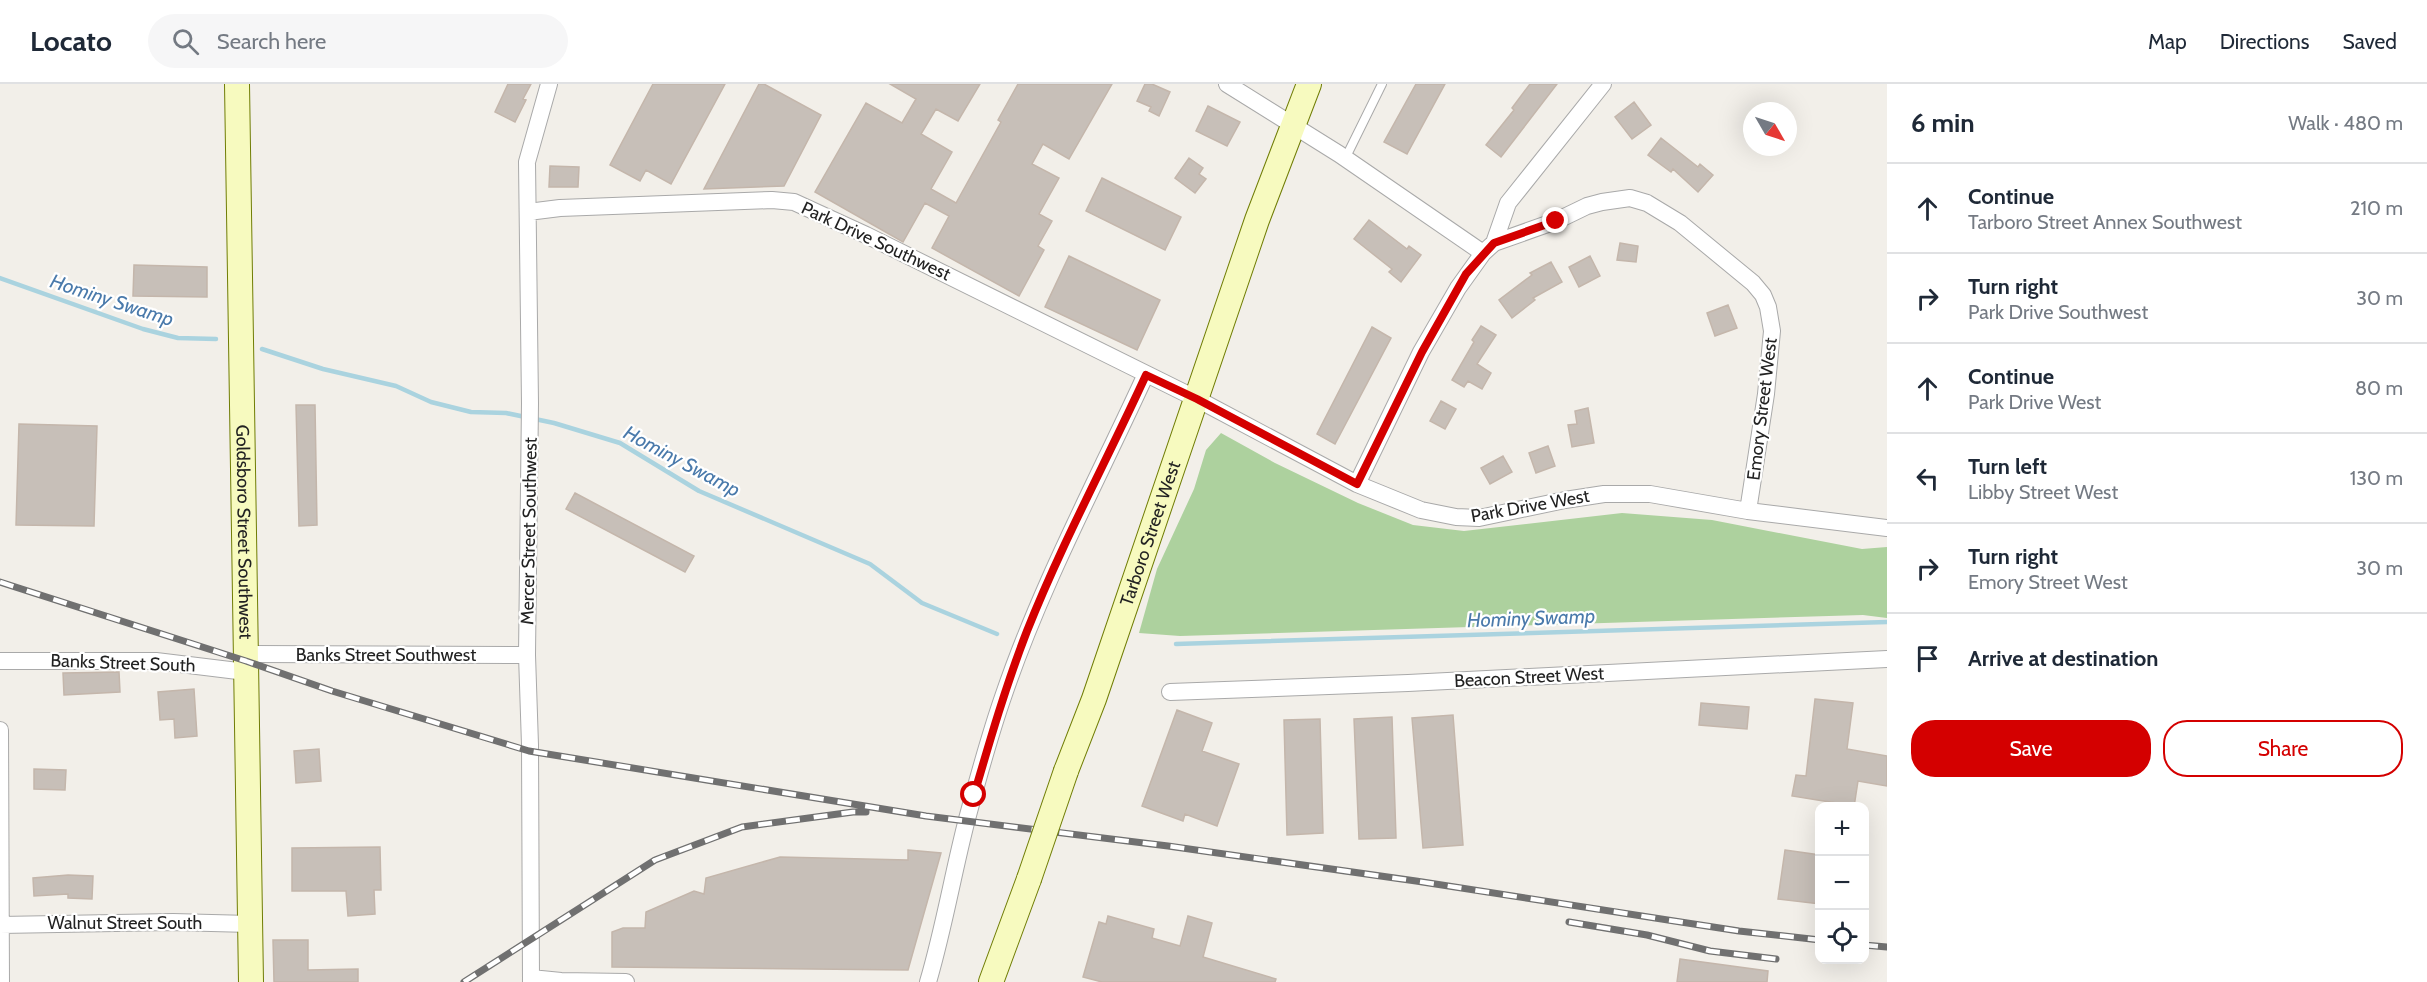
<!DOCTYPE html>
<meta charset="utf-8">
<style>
:root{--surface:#fff;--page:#f6f6f7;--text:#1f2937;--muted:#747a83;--line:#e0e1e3;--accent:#d40000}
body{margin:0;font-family:Cabin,sans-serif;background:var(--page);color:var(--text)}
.controls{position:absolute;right:18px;bottom:18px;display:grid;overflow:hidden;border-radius:12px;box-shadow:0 6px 24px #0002}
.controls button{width:54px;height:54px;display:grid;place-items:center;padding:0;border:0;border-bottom:2px solid var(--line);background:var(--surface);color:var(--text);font:30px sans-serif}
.compass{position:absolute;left:1743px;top:18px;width:54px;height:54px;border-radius:50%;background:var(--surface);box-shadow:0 6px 24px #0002;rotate:129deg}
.stop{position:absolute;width:18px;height:18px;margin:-14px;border:4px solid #d40000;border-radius:50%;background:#fff}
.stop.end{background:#d40000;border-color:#fff;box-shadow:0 2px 6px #0008}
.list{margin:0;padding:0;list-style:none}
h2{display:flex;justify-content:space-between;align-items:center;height:78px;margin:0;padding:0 24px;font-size:26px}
h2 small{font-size:20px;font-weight:400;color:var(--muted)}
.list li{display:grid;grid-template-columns:39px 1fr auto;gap:18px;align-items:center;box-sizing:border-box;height:90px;padding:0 24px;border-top:2px solid var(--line)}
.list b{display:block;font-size:22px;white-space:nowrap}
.list p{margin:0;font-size:20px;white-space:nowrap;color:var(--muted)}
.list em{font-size:20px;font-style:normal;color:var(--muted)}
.actions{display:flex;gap:12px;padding:18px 24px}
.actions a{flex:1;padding:14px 0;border:2px solid var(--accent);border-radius:24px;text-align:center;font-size:21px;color:var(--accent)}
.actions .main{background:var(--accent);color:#fff}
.icon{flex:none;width:33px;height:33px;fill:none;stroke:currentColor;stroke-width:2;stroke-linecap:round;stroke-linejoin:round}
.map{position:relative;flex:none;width:1887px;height:898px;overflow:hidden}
header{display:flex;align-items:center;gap:36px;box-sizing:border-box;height:84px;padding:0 30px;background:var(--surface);border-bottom:2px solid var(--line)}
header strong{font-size:28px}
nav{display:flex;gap:33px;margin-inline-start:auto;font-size:21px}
.search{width:420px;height:54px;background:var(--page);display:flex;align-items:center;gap:15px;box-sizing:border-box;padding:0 21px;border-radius:33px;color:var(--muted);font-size:22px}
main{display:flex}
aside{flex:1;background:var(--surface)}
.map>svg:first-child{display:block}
.forest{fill:#add19e}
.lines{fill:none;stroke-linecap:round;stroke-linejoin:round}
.stream{stroke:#aad3df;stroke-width:4.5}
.building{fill:#c7bfb8;stroke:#c4b6ab;stroke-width:1.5}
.lane-casing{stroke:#a9a9a9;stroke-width:10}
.street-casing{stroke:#a9a9a9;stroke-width:18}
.secondary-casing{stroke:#707d05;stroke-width:26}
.lane{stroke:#fff;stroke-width:8}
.street{stroke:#fff;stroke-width:16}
.secondary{stroke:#f7fabf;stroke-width:24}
.rail-casing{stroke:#707070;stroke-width:7}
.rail{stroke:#fff;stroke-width:4.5;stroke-dasharray:14;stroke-linecap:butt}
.secondary-bridge-casing{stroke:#707d05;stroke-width:26;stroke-linecap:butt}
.secondary-bridge{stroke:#f7fabf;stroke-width:24}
.route{stroke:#d40000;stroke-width:8}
.labels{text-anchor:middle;stroke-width:4.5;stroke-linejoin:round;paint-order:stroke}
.street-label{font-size:18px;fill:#222;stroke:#fff}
.water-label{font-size:20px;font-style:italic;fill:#4a7aab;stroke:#fff}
</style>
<header>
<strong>Locato</strong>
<div class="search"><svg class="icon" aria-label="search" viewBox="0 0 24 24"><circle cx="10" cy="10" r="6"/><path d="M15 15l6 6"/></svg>Search here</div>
<nav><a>Map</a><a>Directions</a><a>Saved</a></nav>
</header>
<main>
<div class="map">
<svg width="1887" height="898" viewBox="0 0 1887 898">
<rect width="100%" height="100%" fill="#f2efe9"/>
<path class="forest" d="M 1221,349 L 1275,379 L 1358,419 L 1413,441 L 1464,447 L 1622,429 L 1712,436 L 1862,465 L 1887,463 L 1887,534 L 1863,531 L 1180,552 L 1139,549 L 1157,485 L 1194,405 L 1206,366 Z"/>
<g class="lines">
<path class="stream" d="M 0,194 L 143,245 L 178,254 L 216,255
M 262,265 L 323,285 L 396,302 L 431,318 L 471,328 L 506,329 L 554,339 L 620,359 L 699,407 L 870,480 L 922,519 L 997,550
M 1176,560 L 1887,538"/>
</g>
<path class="building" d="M 508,0 L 531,0 L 523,15 L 526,16 L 515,38 L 495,28 Z
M 653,0 L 725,0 L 671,100 L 646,86 L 640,97 L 610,81 Z
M 759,0 L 764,0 L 821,31 L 784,102 L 704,105 Z
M 890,0 L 980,0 L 958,37 L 936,25 L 921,50 L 952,68 L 931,105 L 956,119 L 1001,38 L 998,36 L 1018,0 L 1112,0 L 1069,75 L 1043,60 L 1032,80 L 1059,94 L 1039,130 L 1052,137 L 1038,162 L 1044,166 L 1019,212 L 932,164 L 949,132 L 925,119 L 903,158 L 815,108 L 866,19 L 902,39 L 916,15 Z
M 1145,0 L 1152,0 L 1170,8 L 1159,32 L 1149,27 L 1151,23 L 1137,17 Z
M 1416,0 L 1445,0 L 1407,70 L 1384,58 Z
M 1530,0 L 1557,0 L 1501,73 L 1486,61 L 1514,26 L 1512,24 Z
M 1634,18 L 1651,41 L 1632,55 L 1615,33 Z
M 1208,22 L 1240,38 L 1227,62 L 1196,47 Z
M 1661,54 L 1698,83 L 1700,80 L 1713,91 L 1698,108 L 1673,85 L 1671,88 L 1648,71 Z
M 1189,74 L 1203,84 L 1199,90 L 1206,95 L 1195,109 L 1175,94 Z
M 550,82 L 579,83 L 578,103 L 549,103 Z
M 1102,94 L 1181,133 L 1165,166 L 1086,127 Z
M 1369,136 L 1407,165 L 1409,162 L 1421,171 L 1401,198 L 1389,188 L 1392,185 L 1354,155 Z
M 1620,159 L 1638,162 L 1636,178 L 1617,176 Z
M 1069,172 L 1160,216 L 1137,266 L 1045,223 Z
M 1590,172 L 1600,192 L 1579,203 L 1569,183 Z
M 1551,178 L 1562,198 L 1533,214 L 1535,216 L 1512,234 L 1499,216 L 1532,191 L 1530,189 Z
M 134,181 L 207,183 L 207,213 L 133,212 Z
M 1728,221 L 1737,244 L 1715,252 L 1707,229 Z
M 1481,242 L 1496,251 L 1477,280 L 1491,289 L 1482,305 L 1468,297 L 1464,303 L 1452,296 L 1474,258 L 1472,256 Z
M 1372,243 L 1391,254 L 1335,360 L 1317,350 Z
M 1441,317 L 1456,325 L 1445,345 L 1430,337 Z
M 296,321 L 315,321 L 317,441 L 299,442 Z
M 1588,324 L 1594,359 L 1572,363 L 1568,341 L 1577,340 L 1575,327 Z
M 19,340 L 97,342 L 94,442 L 16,441 Z
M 1548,362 L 1555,382 L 1536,389 L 1529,369 Z
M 1503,372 L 1512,388 L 1490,400 L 1481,384 Z
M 575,409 L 694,472 L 685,488 L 566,425 Z
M 119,588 L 120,608 L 64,611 L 63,589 Z
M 194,605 L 197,652 L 175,654 L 174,635 L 160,636 L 158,608 Z
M 1815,615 L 1853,619 L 1847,665 L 1887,672 L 1887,702 L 1858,697 L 1854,723 L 1836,723 L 1836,719 L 1792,712 L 1796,691 L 1806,692 Z
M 1701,619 L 1749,623 L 1747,645 L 1699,641 Z
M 1177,626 L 1212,639 L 1202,667 L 1239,680 L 1217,742 L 1185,730 L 1183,737 L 1142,722 Z
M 1453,631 L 1463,761 L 1423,764 L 1412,634 Z
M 1392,633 L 1396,754 L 1359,755 L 1354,635 Z
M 1320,635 L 1323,749 L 1287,751 L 1284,636 Z
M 319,665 L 321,697 L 296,699 L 294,667 Z
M 34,685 L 66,686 L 65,706 L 34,705 Z
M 380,763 L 381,806 L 374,806 L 375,830 L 348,832 L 346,807 L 292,807 L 292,764 Z
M 908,766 L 941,769 L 908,886 L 612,883 L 612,848 L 623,844 L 645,844 L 646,828 L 694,807 L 704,810 L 706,794 L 780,773 L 908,776 Z
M 1785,766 L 1820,771 L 1820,820 L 1778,815 Z
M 68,791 L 93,792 L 92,815 L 68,814 L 68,810 L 34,812 L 33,794 Z
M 1108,832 L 1154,845 L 1152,854 L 1180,862 L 1188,832 L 1212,839 L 1203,873 L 1276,895 L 1275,898 L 1102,898 L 1083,893 L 1099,838 L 1106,840 Z
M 273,856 L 308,856 L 308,886 L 358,885 L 358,898 L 274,898 Z
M 1680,875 L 1768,887 L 1767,898 L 1677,898 Z"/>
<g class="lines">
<g class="lane-casing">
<path id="lane" d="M 1345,75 L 1382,0"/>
</g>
<g class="street-casing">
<path id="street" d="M 1227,0 L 1339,70 L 1483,169
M 528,128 L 560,124 L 772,116 L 794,118 L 866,151 L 1197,315 L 1357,400 L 1421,426 L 1456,433 L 1479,434 L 1565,416 L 1604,410 L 1650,410 L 1748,427 L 1887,444
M 1494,159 L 1556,137 L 1587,122 L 1602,118 L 1630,114 L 1647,119 L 1680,139 L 1753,199 L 1763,211 L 1768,223 L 1772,247 L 1766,310 L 1748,427
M 1357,400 L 1421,268 L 1458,204 L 1483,169 L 1494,159 L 1508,119 L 1603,0
M 246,570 L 527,571
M 0,577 L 156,577 L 246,588
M 1170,608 L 1408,599 L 1887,575
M 0,646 L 1,898
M 0,841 L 173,838 L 250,840
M 531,894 L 561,897 L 626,898
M 531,898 L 530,661 L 527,571 L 530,319 L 527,78 L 549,0
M 928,898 C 944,844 953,789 967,735 C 978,694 989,653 1003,613 C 1041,501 1097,397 1146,290"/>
</g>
<g class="secondary-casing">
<g id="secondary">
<path id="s1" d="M 237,0 L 251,898"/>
<path id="s2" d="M 1066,687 L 1094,615 L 1257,136 L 1309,0"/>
<path d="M 991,898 L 1029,795"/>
</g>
</g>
<use href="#lane" class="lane"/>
<use href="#street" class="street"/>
<use href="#secondary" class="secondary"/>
<g class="rail-casing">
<path id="rail" d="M 0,498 L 246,577 L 332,607 L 529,667 L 926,732 L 1168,762 L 1416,797 L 1739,847 L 1820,856
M 1569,838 L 1647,851 L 1710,867 L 1776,875
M 1864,861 L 1887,863
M 464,898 L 655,776 L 742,743 L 853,728 L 866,728"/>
</g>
<use href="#rail" class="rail"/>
<g class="secondary-bridge-casing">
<path id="secondary-bridge" d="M 1029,795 L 1066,687"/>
</g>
<use href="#secondary-bridge" class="secondary-bridge"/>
</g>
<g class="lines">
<path class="route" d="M 974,711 C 990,656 1006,601 1027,547 C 1062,459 1107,376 1146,291 L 1197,315 L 1357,400 L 1422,268 L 1466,190 L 1494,159 L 1556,137"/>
</g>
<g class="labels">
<g class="street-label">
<text transform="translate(876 157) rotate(25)" y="6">Park Drive Southwest</text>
<text transform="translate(1762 325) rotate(-83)" y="6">Emory Street West</text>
<text transform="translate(1530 422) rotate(-10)" y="6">Park Drive West</text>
<text transform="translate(529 447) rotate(-89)" y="6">Mercer Street Southwest</text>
<text dy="6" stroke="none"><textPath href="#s1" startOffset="448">Goldsboro Street Southwest</textPath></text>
<text dy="6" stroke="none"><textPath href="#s2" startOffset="252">Tarboro Street West</textPath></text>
<text x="386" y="577">Banks Street Southwest</text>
<text transform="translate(123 579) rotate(2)" y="6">Banks Street South</text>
<text transform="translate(1529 593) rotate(-3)" y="6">Beacon Street West</text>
<text x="125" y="845">Walnut Street South</text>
</g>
<g class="water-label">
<text transform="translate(112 216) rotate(18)" y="7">Hominy Swamp</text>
<text transform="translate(682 377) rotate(28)" y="7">Hominy Swamp</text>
<text transform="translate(1531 534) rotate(-2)" y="7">Hominy Swamp</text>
</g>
</g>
</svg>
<div class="controls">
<button>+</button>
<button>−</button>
<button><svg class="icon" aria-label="locate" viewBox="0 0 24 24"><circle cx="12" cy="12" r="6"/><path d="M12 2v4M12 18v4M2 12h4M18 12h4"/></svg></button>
</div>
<svg class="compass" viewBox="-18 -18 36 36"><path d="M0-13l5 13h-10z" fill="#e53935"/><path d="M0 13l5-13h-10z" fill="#747a83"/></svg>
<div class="stop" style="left:974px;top:711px"></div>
<div class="stop end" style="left:1556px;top:137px"></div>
</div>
<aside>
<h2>6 min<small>Walk · 480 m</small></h2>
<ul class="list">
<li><svg class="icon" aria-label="ahead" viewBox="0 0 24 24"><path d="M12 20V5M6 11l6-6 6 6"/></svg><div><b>Continue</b><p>Tarboro Street Annex Southwest</p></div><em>210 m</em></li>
<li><svg class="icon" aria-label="right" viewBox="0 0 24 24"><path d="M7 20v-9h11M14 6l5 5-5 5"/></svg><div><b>Turn right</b><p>Park Drive Southwest</p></div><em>30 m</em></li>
<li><svg class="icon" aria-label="ahead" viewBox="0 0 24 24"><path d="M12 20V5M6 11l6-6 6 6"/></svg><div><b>Continue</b><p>Park Drive West</p></div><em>80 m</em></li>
<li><svg class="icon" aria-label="left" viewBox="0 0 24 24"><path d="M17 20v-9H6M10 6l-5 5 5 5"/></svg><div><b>Turn left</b><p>Libby Street West</p></div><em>130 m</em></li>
<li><svg class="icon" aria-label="right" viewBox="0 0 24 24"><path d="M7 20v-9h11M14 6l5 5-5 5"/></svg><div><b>Turn right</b><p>Emory Street West</p></div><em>30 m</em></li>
<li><svg class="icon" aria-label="arrive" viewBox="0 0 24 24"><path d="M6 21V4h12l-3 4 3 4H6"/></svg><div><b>Arrive at destination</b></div></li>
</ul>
<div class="actions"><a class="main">Save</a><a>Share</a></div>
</aside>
</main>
